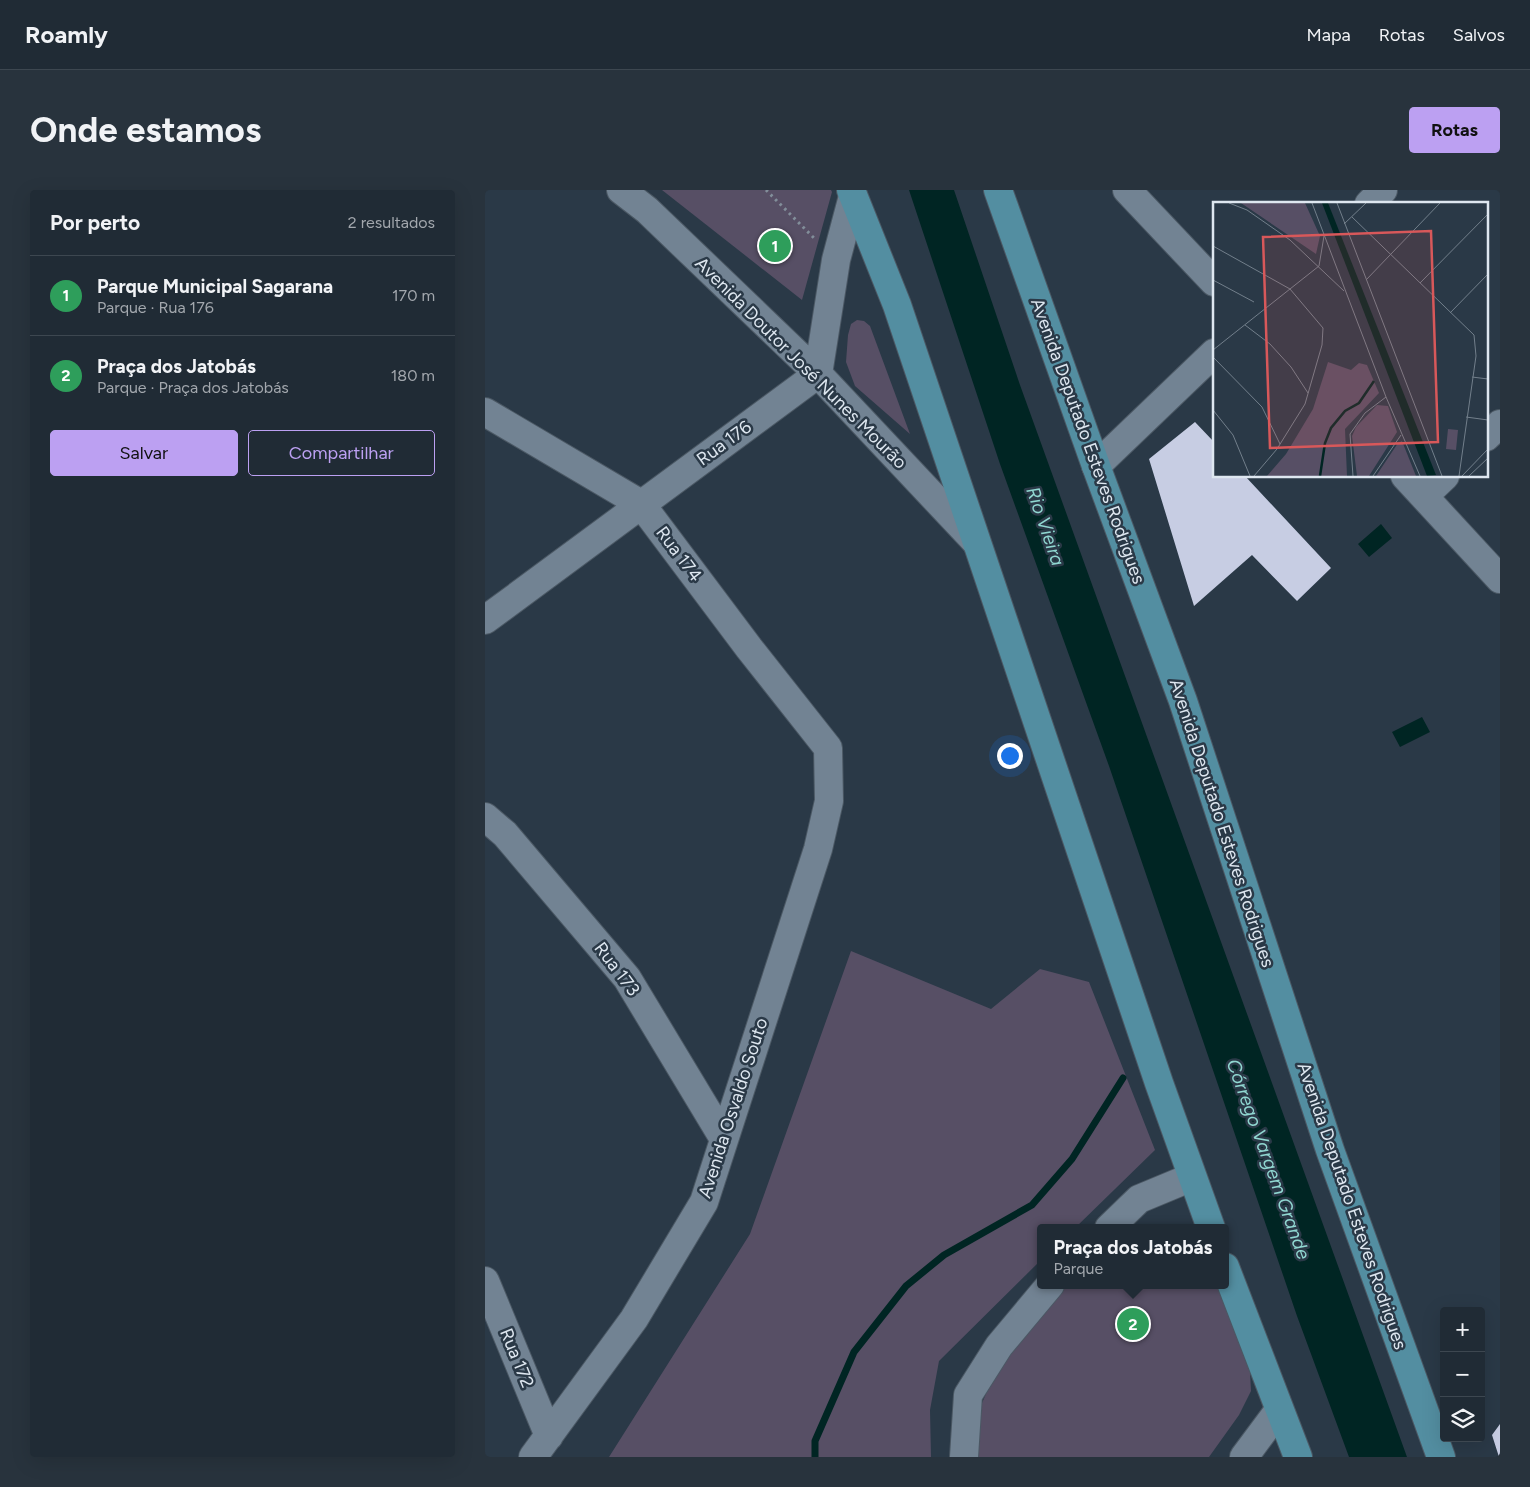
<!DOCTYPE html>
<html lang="pt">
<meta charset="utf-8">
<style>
:root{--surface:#202b35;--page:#28333d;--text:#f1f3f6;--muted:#a2a7ad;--line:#3d4750;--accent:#bca0f2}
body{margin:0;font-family:Figtree,sans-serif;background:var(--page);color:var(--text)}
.controls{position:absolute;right:15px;bottom:15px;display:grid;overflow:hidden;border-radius:5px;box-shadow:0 5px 20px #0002}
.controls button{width:45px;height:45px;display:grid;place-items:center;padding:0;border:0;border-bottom:1px solid var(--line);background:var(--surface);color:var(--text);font:25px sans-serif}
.you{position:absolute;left:524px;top:565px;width:18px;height:18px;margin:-12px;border:4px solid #fff;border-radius:50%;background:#1a73e8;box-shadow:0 0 0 8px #1a73e833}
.badge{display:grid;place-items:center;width:32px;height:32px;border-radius:50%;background:var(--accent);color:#fff;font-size:16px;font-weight:700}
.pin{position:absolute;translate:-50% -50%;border:2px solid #fff;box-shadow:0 1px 5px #0006}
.popup{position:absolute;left:552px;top:1034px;width:192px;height:65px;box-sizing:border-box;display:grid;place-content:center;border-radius:5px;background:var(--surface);filter:drop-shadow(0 1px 4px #0005);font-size:16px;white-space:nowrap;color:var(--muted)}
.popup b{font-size:19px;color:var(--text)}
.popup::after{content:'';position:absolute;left:50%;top:100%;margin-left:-10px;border:10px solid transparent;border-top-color:var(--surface)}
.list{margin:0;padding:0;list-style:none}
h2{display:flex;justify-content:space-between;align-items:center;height:65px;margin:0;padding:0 20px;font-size:21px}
h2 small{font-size:16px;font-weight:400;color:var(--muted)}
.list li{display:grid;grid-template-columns:32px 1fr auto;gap:15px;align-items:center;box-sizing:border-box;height:80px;padding:0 20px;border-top:1px solid var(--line)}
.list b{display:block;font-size:19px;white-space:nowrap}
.list p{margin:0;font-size:16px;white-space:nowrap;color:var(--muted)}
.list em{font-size:16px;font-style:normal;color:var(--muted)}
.actions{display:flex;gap:10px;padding:15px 20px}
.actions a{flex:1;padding:11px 0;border:1px solid var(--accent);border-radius:5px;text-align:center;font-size:18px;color:var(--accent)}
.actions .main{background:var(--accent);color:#111}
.icon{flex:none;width:28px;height:28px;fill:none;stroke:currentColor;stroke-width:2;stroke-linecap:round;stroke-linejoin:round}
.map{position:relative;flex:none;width:1015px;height:1267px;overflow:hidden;border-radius:5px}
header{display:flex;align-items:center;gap:30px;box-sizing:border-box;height:70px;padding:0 25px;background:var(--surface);border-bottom:1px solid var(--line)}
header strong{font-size:24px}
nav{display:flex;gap:28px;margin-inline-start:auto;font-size:18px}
.intro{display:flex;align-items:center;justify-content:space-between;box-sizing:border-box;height:120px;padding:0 30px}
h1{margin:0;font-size:35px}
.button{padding:12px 22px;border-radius:5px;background:var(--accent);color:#111;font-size:18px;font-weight:700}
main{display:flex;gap:30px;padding:0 30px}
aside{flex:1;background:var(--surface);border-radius:5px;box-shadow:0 5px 20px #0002}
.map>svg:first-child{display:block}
.green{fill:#574f65}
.water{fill:#002523}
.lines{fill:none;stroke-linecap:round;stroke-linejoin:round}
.stream{stroke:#002523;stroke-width:7}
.building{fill:#c7cde3}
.minor-casing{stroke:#4b5864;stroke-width:30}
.major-casing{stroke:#4b5864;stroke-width:30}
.path{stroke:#828e9a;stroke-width:3;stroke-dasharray:2.5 4;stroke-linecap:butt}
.minor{stroke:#728393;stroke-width:28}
.major{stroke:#538ea1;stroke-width:28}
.labels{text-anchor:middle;stroke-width:5;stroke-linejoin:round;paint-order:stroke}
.street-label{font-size:18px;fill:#dee7f0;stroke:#2a3947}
.water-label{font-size:19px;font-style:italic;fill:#90d7d1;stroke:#2a3947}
.inset-river{fill:none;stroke:#002523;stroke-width:2.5}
.inset-road{fill:none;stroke:#727f8b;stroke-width:1}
.view{fill:#d8585a;fill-opacity:0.15;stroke:#d8585a;stroke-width:2.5}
.inset-edge{fill:none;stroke:#dee7f0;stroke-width:2.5}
</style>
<header>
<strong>Roamly</strong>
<nav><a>Mapa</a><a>Rotas</a><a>Salvos</a></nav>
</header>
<div class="intro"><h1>Onde estamos</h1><a class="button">Rotas</a></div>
<main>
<aside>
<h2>Por perto<small>2 resultados</small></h2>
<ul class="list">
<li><span class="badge" style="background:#2e9e5b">1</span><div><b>Parque Municipal Sagarana</b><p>Parque · Rua 176</p></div><em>170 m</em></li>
<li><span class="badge" style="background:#2e9e5b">2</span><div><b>Praça dos Jatobás</b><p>Parque · Praça dos Jatobás</p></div><em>180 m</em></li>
</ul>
<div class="actions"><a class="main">Salvar</a><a>Compartilhar</a></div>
</aside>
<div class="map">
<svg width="1015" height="1267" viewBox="0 0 1015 1267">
<rect width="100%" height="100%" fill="#2a3947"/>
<path class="green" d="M 177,0 L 346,0 L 347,2 L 317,110 Z
M 372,130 L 379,131 L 385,136 L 425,244 L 370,196 L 361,172 L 363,145 L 366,134 Z
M 366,761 L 506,819 L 555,779 L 604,792 L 670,960 L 590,1038 L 556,1038 L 555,1071 L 454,1171 L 445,1220 L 446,1267 L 124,1267 L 265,1044 Z
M 581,1095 L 739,1095 L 764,1163 L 766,1201 L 754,1225 L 724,1267 L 489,1267 L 497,1213 L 520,1160 L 566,1109 Z"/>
<path class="water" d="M 424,0 L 469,0 L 535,195 L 922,1267 L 864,1267 L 812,1126 L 624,576 L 515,274 Z
M 896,334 L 907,348 L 884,367 L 873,354 Z
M 937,527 L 945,542 L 915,557 L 907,542 Z"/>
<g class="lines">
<path class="stream" d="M 330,1267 L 330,1251 L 369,1162 L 421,1096 L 459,1065 L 547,1015 L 587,969 L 638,888"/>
</g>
<path class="building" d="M 710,232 L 729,252 L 729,286 L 760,286 L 846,378 L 812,411 L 767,365 L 709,416 L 664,269 Z
M 1015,1234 L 1015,1267 L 1014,1267 L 1007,1245 Z"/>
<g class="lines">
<g class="minor-casing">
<path id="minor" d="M 136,0 L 162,20 L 333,184 L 491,352
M 642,0 L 729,92
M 884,14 L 898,0
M 0,222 L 156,314 L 264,458 L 343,558 L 344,611 L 333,659 L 219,1012 L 149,1129 L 48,1267
M 1001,247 L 1015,234
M 611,276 L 729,163
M 920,286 L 1015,389
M 939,306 L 960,286
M 0,430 L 333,184 L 351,70 L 368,6
M 0,627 L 20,644 L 142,788 L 239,949
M 624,1038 L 654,1009 L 707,987
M 0,1091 L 64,1246
M 479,1267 L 483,1205 L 514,1156 L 565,1095
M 759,1267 L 794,1220"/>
</g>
<g class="major-casing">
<path id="major" d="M 366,0 L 412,115 L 674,893 L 726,1038
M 513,0 L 611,276 L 698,511 L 845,960 L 956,1267
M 740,1077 L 813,1267"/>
</g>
<path class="path" d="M 281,0 L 331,50"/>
<use href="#minor" class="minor"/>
<use href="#major" class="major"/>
</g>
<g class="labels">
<g class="street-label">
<text transform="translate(316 173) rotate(45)" y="6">Avenida Doutor José Nunes Mourão</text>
<text transform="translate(603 251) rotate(70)" y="6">Avenida Deputado Esteves Rodrigues</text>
<text transform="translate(239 253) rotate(-36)" y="6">Rua 176</text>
<text transform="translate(194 364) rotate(53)" y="6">Rua 174</text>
<text transform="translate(737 633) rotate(72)" y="6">Avenida Deputado Esteves Rodrigues</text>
<text transform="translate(132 779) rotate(53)" y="6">Rua 173</text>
<text transform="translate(248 918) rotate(-72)" y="6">Avenida Osvaldo Souto</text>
<text transform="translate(867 1016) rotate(71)" y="6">Avenida Deputado Esteves Rodrigues</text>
<text transform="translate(32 1168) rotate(68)" y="6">Rua 172</text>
</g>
<g class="water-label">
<text transform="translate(561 336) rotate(71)" y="7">Rio Vieira</text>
<text transform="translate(784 969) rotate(70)" y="7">Córrego Vargem Grande</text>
</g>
</g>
<g transform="translate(728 12)">
<rect width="275" height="275" fill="#2a3947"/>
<path d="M 28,1 L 92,1 L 107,34 L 103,52 ZM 115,160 L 138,168 L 146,161 L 154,163 L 166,191 L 132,227 L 134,274 L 54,274 L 73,252 L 100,207 ZM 164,203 L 175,204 L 184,230 L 156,274 L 144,274 L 139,234 L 143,225 ZM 235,227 L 245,228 L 243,248 L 233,247 ZM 189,239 L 203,274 L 163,274 L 185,241 Z" fill="#574f65"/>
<path d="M 109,1 L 115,1 L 223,273 L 214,274 Z" fill="#002523"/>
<path class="inset-river" d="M 107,274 L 112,241 L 118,226 L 132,209 L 146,201 L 161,179"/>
<path class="inset-road" d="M 16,1 L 34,8 L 77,38 L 131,89M 99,1 L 173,195 L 207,274M 124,1 L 229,274M 139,15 L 261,133 L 263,154 L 246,274M 131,22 L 153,1M 0,44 L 77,87 L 110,126 L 109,143 L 92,202 L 64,247 L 41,274M 0,78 L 41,100M 153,78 L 227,1M 207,81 L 275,12M 237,111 L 275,72M 32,123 L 57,142 L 78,165 L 95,191M 0,148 L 106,64 L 111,34M 0,155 L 49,205 L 67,242M 259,175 L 275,177M 0,208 L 20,233 L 37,274M 253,215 L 275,218M 140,274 L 137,232 L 152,211 L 173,195M 160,274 L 188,233M 249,274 L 275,247M 256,274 L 275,256"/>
<path class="view" d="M 218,29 L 225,240 L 57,246 L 50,35 Z"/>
<rect width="275" height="275" class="inset-edge"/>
</g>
</svg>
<div class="controls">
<button>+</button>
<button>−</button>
<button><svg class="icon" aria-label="layers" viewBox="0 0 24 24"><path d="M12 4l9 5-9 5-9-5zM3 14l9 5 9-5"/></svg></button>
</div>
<div class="you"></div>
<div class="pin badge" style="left:290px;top:56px;background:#2e9e5b">1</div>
<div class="pin badge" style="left:648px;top:1134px;background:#2e9e5b">2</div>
<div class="popup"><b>Praça dos Jatobás</b>Parque</div>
</div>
</main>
